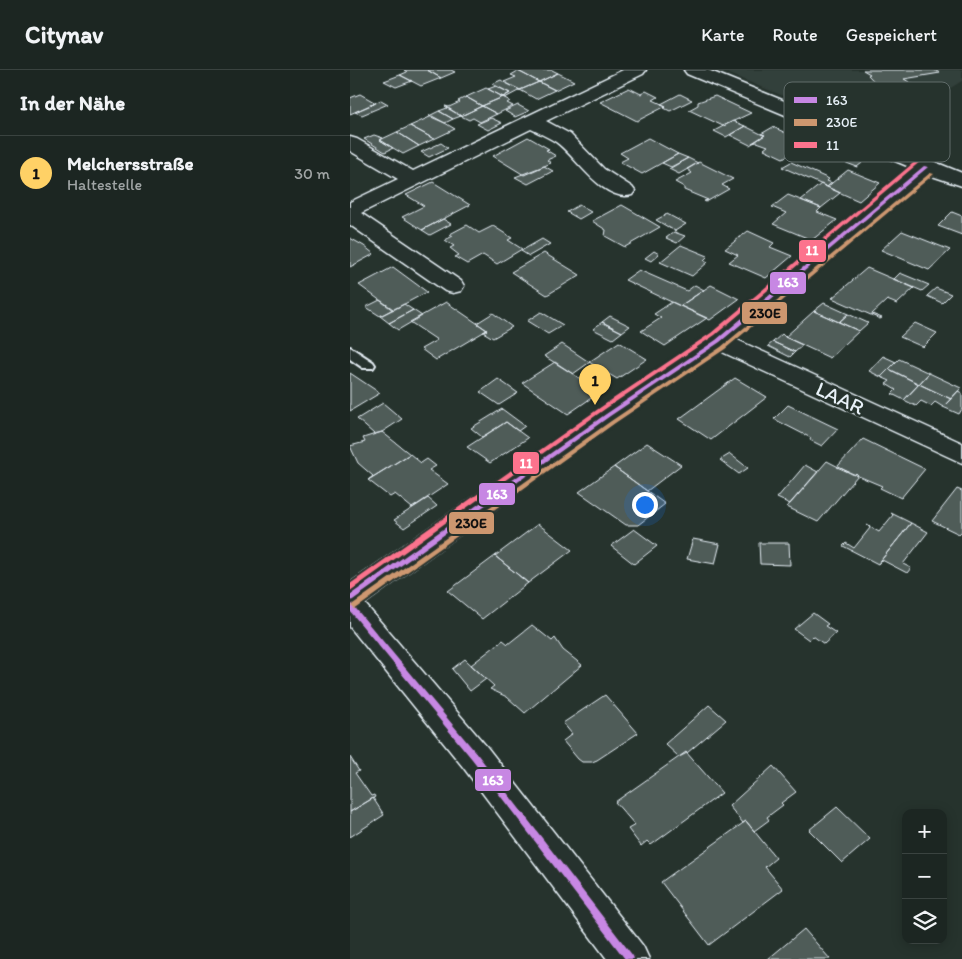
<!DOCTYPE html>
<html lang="de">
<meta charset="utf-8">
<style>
:root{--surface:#1c2622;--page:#252e2a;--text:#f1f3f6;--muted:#a0a5a5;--line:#3a4340;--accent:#ffd166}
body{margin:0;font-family:Itim,sans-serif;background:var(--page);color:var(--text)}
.controls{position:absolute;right:15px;bottom:15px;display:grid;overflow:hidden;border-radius:10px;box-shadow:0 2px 12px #0003}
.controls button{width:45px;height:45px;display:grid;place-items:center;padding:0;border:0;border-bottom:1px solid var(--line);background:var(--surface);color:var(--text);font:25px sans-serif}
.you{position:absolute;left:294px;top:434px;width:18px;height:18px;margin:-12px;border:4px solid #fff;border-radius:50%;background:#1a73e8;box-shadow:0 0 0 8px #1a73e833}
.badge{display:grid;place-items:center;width:32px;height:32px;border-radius:50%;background:var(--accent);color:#111;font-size:16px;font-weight:700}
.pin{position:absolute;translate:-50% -41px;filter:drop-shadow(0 1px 2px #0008)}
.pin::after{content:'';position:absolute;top:26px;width:18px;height:15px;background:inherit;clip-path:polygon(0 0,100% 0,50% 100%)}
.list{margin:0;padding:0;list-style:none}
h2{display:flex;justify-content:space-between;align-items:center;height:65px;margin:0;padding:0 20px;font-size:21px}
h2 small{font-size:16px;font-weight:400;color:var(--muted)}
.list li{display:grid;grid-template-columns:32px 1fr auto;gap:15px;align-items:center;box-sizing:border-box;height:75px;padding:0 20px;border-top:1px solid var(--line)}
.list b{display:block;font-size:19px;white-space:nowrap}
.list p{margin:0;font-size:16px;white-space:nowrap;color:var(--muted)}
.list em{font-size:16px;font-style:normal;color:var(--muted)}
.icon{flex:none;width:28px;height:28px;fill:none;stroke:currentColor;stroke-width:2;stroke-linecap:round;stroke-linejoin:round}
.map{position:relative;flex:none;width:612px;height:889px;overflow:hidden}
header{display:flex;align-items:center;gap:30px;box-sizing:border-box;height:70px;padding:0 25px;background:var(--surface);border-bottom:1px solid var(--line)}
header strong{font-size:24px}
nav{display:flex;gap:28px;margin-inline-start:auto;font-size:18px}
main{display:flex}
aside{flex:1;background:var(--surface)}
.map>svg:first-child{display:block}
.built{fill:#333f3a}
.building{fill:#505c59;stroke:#e8f1f8}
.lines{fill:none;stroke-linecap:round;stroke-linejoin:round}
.service-casing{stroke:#e8f1f8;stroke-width:4}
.minor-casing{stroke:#e8f1f8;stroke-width:3}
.tertiary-casing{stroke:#e8f1f8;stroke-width:3}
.service{fill:#26332d;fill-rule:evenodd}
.minor{fill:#26332d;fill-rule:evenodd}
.tertiary{fill:#26332d;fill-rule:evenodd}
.bus-1-casing{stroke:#26332d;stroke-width:4}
.bus-2-casing{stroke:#26332d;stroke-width:4}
.bus-3-casing{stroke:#26332d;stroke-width:4}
.bus-1{fill:#c787e3;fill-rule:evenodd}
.bus-2{fill:#cd976f;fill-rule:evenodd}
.bus-3{fill:#fc738d;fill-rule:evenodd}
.labels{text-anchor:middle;stroke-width:5;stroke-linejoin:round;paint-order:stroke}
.street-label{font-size:21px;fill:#e8f1f8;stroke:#26332d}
.key{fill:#26332d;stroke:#606c6a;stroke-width:1}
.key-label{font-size:14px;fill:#e8f1f8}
.line-badge{stroke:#26332d;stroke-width:2}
.badge-label{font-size:14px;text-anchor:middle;font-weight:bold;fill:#fff}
.pale-badge-label{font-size:14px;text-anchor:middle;font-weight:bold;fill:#111}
</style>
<header>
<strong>Citynav</strong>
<nav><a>Karte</a><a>Route</a><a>Gespeichert</a></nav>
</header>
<main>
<aside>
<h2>In der Nähe<small></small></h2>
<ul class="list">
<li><span class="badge">1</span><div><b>Melchersstraße</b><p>Haltestelle</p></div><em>30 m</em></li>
</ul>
</aside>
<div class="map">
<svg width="612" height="889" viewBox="0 0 612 889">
<rect width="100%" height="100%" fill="#26332d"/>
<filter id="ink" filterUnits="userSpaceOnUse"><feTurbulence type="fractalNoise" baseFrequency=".02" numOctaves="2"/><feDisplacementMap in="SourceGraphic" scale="10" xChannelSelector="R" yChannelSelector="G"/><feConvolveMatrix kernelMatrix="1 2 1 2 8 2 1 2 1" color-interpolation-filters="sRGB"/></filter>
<g filter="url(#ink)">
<path class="built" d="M 370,0 L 612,0 L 612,11 L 525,64 Z"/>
<path class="building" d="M 54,0 L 77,0 L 91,8 L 71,16 L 50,5 L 57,2 Z
M 77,0 L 101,0 L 105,2 L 91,8 Z
M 171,0 L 202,0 L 208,3 L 189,12 L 168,1 Z
M 513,0 L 584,0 L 590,3 L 554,9 L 564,15 L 536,24 L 518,5 L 520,4 Z
M 168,1 L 189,12 L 170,20 L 154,12 L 166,7 L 161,5 Z
M 208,3 L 224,11 L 205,20 L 189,12 Z
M 50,5 L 62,11 L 46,17 L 34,11 Z
M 151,10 L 154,12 L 170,20 L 155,28 L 153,27 L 160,23 L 142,14 Z
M 189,12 L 205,20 L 186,29 L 170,20 Z
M 146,16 L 160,23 L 153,27 L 138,19 Z
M 136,18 L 153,27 L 132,36 L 116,27 Z
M 279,18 L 291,24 L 296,21 L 308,27 L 303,30 L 316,36 L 287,51 L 250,32 Z
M 10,24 L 26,33 L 0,44 L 0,28 Z
M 330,24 L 342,30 L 320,41 L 314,38 L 316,36 L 311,34 Z
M 365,26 L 401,43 L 373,56 L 339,40 L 348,35 L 348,32 Z
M 116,27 L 132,36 L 111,46 L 95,36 L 99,37 L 110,32 L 108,31 Z
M 153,27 L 160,31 L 157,33 L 163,36 L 147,44 L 132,36 Z
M 31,30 L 38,34 L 12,45 L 5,42 Z
M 168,35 L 179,41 L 165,47 L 155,41 Z
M 132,36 L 147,44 L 130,52 L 123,48 L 119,50 L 111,46 Z
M 97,38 L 111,46 L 103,49 L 89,41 Z
M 89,41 L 103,49 L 95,53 L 79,46 Z
M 82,46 L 95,53 L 105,59 L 84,69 L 60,56 Z
M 141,48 L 152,53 L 138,60 L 127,54 Z
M 383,51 L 395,56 L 376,67 L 364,61 Z
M 60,56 L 84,69 L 69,76 L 47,62 Z
M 395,56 L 411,64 L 415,65 L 400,75 L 380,65 Z
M 423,57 L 438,64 L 443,61 L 452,65 L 447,68 L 459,73 L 433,88 L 414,79 L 418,76 L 407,72 L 402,73 L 415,65 L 411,64 Z
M 47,62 L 69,76 L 53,84 L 30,70 Z
M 24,65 L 33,68 L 30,70 L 43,78 L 35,82 L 14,69 Z
M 178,67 L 199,79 L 196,80 L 206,86 L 197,90 L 201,93 L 174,105 L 143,86 Z
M 298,68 L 328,84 L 292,104 L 270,92 L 278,88 L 270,83 Z
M 91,73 L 98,78 L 79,87 L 71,82 Z
M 328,84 L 338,88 L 321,97 L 312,93 Z
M 495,86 L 506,90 L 512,93 L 507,97 L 489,90 Z
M 338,88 L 348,93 L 329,104 L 319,99 Z
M 349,92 L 383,109 L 372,115 L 379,119 L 356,132 L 354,131 L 358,130 L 334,120 L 334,117 L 325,112 L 342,103 L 337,99 Z
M 441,92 L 479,109 L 477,111 L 482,113 L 477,117 L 432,97 Z
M 194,96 L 203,101 L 178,114 L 165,107 Z
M 498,100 L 530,113 L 509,131 L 477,117 Z
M 83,112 L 120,135 L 72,160 L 52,147 L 74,136 L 56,125 Z
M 471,114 L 490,123 L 471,138 L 451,130 Z
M 438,125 L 471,138 L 467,142 L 487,150 L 462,170 L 423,154 L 436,143 L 422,137 Z
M 229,135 L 241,142 L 229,149 L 217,142 Z
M 272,135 L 310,157 L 275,177 L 255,166 L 256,160 L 242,151 Z
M 602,142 L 612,146 L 612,165 L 588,156 Z
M 317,144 L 336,154 L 325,161 L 306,150 Z
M 93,149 L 101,154 L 80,165 L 72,160 Z
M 117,155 L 129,163 L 143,156 L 162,168 L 158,170 L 172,179 L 147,194 L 133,185 L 117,194 L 105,187 L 109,185 L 100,178 L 104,176 L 95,170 L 103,166 L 100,164 Z
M 398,161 L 424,173 L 420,177 L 442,186 L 416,208 L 379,192 L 388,185 L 375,179 Z
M 552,161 L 600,180 L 579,200 L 531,180 Z
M 324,162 L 335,166 L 327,173 L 316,168 Z
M 0,168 L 14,176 L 24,184 L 0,197 Z
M 192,169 L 200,174 L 179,186 L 171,181 Z
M 331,175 L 358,186 L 354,190 L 358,192 L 342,206 L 310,192 Z
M 304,181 L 309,184 L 301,191 L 295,188 Z
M 194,183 L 230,205 L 197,225 L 161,202 Z
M 43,197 L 77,222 L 43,240 L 9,215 Z
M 517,198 L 564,218 L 547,234 L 537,230 L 522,244 L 532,248 L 530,249 L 482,228 Z
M 289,200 L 337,221 L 345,215 L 354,220 L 330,236 L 275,210 Z
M 550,203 L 579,215 L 572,221 L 544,209 Z
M 361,215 L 389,229 L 360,250 L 330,236 Z
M 586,218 L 601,224 L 592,233 L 577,226 Z
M 30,230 L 43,239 L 30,246 L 16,237 Z
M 96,232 L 137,260 L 86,290 L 71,279 L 87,270 L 60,252 Z
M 322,232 L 357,248 L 315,276 L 291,261 L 311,248 L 304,244 Z
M 474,233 L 498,244 L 489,252 L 464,241 Z
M 54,234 L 63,240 L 39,253 L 30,246 Z
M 63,240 L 72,246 L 48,260 L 39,253 Z
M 464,241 L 509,261 L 480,288 L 435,267 Z
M 191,242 L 213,255 L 198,264 L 177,251 Z
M 143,243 L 162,257 L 143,268 L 133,262 L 137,260 L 127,253 Z
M 498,244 L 518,253 L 509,261 L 489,252 Z
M 260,246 L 280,256 L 272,262 L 252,252 Z
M 252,252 L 272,262 L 263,269 L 243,259 Z
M 565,253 L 587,263 L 573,277 L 550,267 Z
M 432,264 L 435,267 L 453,275 L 445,282 L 423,272 Z
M 269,272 L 297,289 L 267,309 L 239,292 Z
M 423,272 L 445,282 L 440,287 L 418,276 Z
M 212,274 L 239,292 L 240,292 L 223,304 L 194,286 Z
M 533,286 L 546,292 L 531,307 L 519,301 Z
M 549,289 L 579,303 L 569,314 L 539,299 Z
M 205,292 L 250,322 L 218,344 L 172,313 Z
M 539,299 L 569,314 L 554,330 L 542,324 L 546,320 L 536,314 L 540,311 L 531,307 Z
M 0,303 L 30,323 L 0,341 Z
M 579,303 L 611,318 L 601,329 L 569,314 Z
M 385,308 L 417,327 L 361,370 L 329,349 Z
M 148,309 L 168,323 L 149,335 L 130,322 Z
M 569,314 L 601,329 L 593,337 L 585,332 L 581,336 L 571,331 L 566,336 L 554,330 Z
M 608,321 L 612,323 L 612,339 L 609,344 L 593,337 Z
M 33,333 L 52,349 L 32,362 L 24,364 L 7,349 Z
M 438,335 L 488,359 L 472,376 L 460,370 L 461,368 L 424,349 Z
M 152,339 L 175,356 L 168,361 L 156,352 L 132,367 L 121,358 Z
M 156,352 L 178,368 L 140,393 L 117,377 Z
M 32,362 L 60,384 L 18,410 L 23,406 L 8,393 L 0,376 L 15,372 L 13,368 Z
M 513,369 L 575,399 L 551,428 L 530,418 L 532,416 L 487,397 Z
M 297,373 L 331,395 L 297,421 L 264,397 Z
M 60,384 L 71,393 L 77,389 L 86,396 L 79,400 L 98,414 L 62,438 L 45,424 L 40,427 L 18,410 Z
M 380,384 L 398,398 L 389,404 L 370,390 Z
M 477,391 L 504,405 L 506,403 L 508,405 L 468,452 L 437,437 Z
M 455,395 L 468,402 L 440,434 L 427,428 Z
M 264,397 L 297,421 L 315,434 L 288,455 L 276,455 L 229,422 Z
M 607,419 L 612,421 L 612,461 L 609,464 L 582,451 Z
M 78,428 L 87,436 L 54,458 L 44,450 Z
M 541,443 L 561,453 L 528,494 L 493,476 L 496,473 L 504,478 L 520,458 L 517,455 L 529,462 L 543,445 Z
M 561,453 L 578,462 L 553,494 L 561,498 L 557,503 L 532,490 L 528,494 Z
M 188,454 L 222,480 L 178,513 L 145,486 Z
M 284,459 L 307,476 L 284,494 L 261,476 Z
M 343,469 L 370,474 L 365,494 L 337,489 Z
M 409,473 L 439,473 L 440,495 L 410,494 Z
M 145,486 L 178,513 L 132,549 L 98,521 Z
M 463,543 L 478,554 L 475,556 L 486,563 L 474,574 L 463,566 L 459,570 L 444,559 Z
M 182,555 L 202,571 L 205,568 L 213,580 L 232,595 L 175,643 L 157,627 L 140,619 L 144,616 L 121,595 L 153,570 L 158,574 Z
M 115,589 L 136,609 L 120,621 L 102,599 Z
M 255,625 L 288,663 L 247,690 L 242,692 L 232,692 L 228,689 L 213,671 L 222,664 L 213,653 Z
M 359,635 L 376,650 L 337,683 L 329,687 L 315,674 Z
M 336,682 L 372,723 L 301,775 L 297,771 L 291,776 L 278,759 L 285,755 L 265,732 Z
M 0,687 L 9,701 L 5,703 L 21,726 L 24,725 L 25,727 L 0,742 Z
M 423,696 L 446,722 L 431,733 L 433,735 L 417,747 L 419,750 L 404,761 L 396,751 L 393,753 L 379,736 Z
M 23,728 L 34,745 L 0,767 L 0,742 Z
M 487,737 L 520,769 L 492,793 L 459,760 Z
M 396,751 L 426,788 L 415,797 L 433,819 L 359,875 L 311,812 Z
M 454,859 L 480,889 L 418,889 Z"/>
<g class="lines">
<g class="service-casing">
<path id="service" d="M 0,277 L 23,292 L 25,295 L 23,298 L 13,298 L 0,289 Z"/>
</g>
<g class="minor-casing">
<path id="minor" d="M 273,0 L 296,0 L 293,4 L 196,51 L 220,64 L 254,99 L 282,117 L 285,121 L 282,125 C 253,133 226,86 206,72 C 198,67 189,63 181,59 L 11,143 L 111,211 L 114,216 L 111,221 L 103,223 L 95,221 L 0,155 L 0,132 L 48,109 L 0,81 L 0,67 L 7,69 L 63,101 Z
M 334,0 L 358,0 L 612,103 L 612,116 L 579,105 L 385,269 L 612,373 L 612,393 L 370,281 L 267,351 L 10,537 L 0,541 L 0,513 L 249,339 L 360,266 L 562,98 L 337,4 Z"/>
</g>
<g class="tertiary-casing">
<path id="tertiary" d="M 0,524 L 10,528 L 137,677 L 293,876 L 299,889 L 257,889 L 113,697 L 0,557 Z"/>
</g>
<use href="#service" class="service"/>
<use href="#minor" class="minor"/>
<use href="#tertiary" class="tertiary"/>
<g class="bus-1-casing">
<path id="bus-1" d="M 574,96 L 578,97 L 370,272 L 260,346 L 0,532 L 0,525 L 256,344 L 366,270 Z
M 0,533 L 2,534 L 128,685 L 283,886 L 284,889 L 275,889 L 122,689 L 0,541 Z"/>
</g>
<g class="bus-2-casing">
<path id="bus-2" d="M 580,103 L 584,104 L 375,279 L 265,353 L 7,538 L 5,539 L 3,538 L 2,536 L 3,534 L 261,351 L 371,277 Z"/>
</g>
<g class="bus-3-casing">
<path id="bus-3" d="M 568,89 L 572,90 L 365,265 L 255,339 L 0,521 L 0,514 L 251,337 L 361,263 Z"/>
</g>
<use href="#bus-1" class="bus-1"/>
<use href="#bus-2" class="bus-2"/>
<use href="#bus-3" class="bus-3"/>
</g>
</g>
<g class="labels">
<g class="street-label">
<text transform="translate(490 328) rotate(25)" y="7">LAAR</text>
</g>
</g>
<rect x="434" y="12" width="166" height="80" rx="8" class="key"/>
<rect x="444" y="27" width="23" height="6" fill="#c787e3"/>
<rect x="444" y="49" width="23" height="7" fill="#cd976f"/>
<rect x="444" y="72" width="23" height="6" fill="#fc738d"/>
<g class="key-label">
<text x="476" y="35">163</text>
<text x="476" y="57">230E</text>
<text x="476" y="80">11</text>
</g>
<g class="line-badge">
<rect x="448" y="169" width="29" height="24" rx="5" fill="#fc738d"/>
<rect x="419" y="201" width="38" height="24" rx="5" fill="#c787e3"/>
<rect x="391" y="231" width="47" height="24" rx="5" fill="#cd976f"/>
<rect x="162" y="381" width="28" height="24" rx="5" fill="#fc738d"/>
<rect x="128" y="412" width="38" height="24" rx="5" fill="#c787e3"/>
<rect x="98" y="441" width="47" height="24" rx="5" fill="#cd976f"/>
<rect x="124" y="698" width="38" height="24" rx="5" fill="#c787e3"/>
</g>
<g class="badge-label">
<text x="462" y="185">11</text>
<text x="438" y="217">163</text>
<text x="176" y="398">11</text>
<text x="147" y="429">163</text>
<text x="143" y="715">163</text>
</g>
<g class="pale-badge-label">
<text x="415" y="248">230E</text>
<text x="121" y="458">230E</text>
</g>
</svg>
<div class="controls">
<button>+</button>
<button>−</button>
<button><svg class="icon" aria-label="layers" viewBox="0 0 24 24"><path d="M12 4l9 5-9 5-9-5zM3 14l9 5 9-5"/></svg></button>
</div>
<div class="you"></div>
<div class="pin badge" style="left:245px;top:335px">1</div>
</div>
</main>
